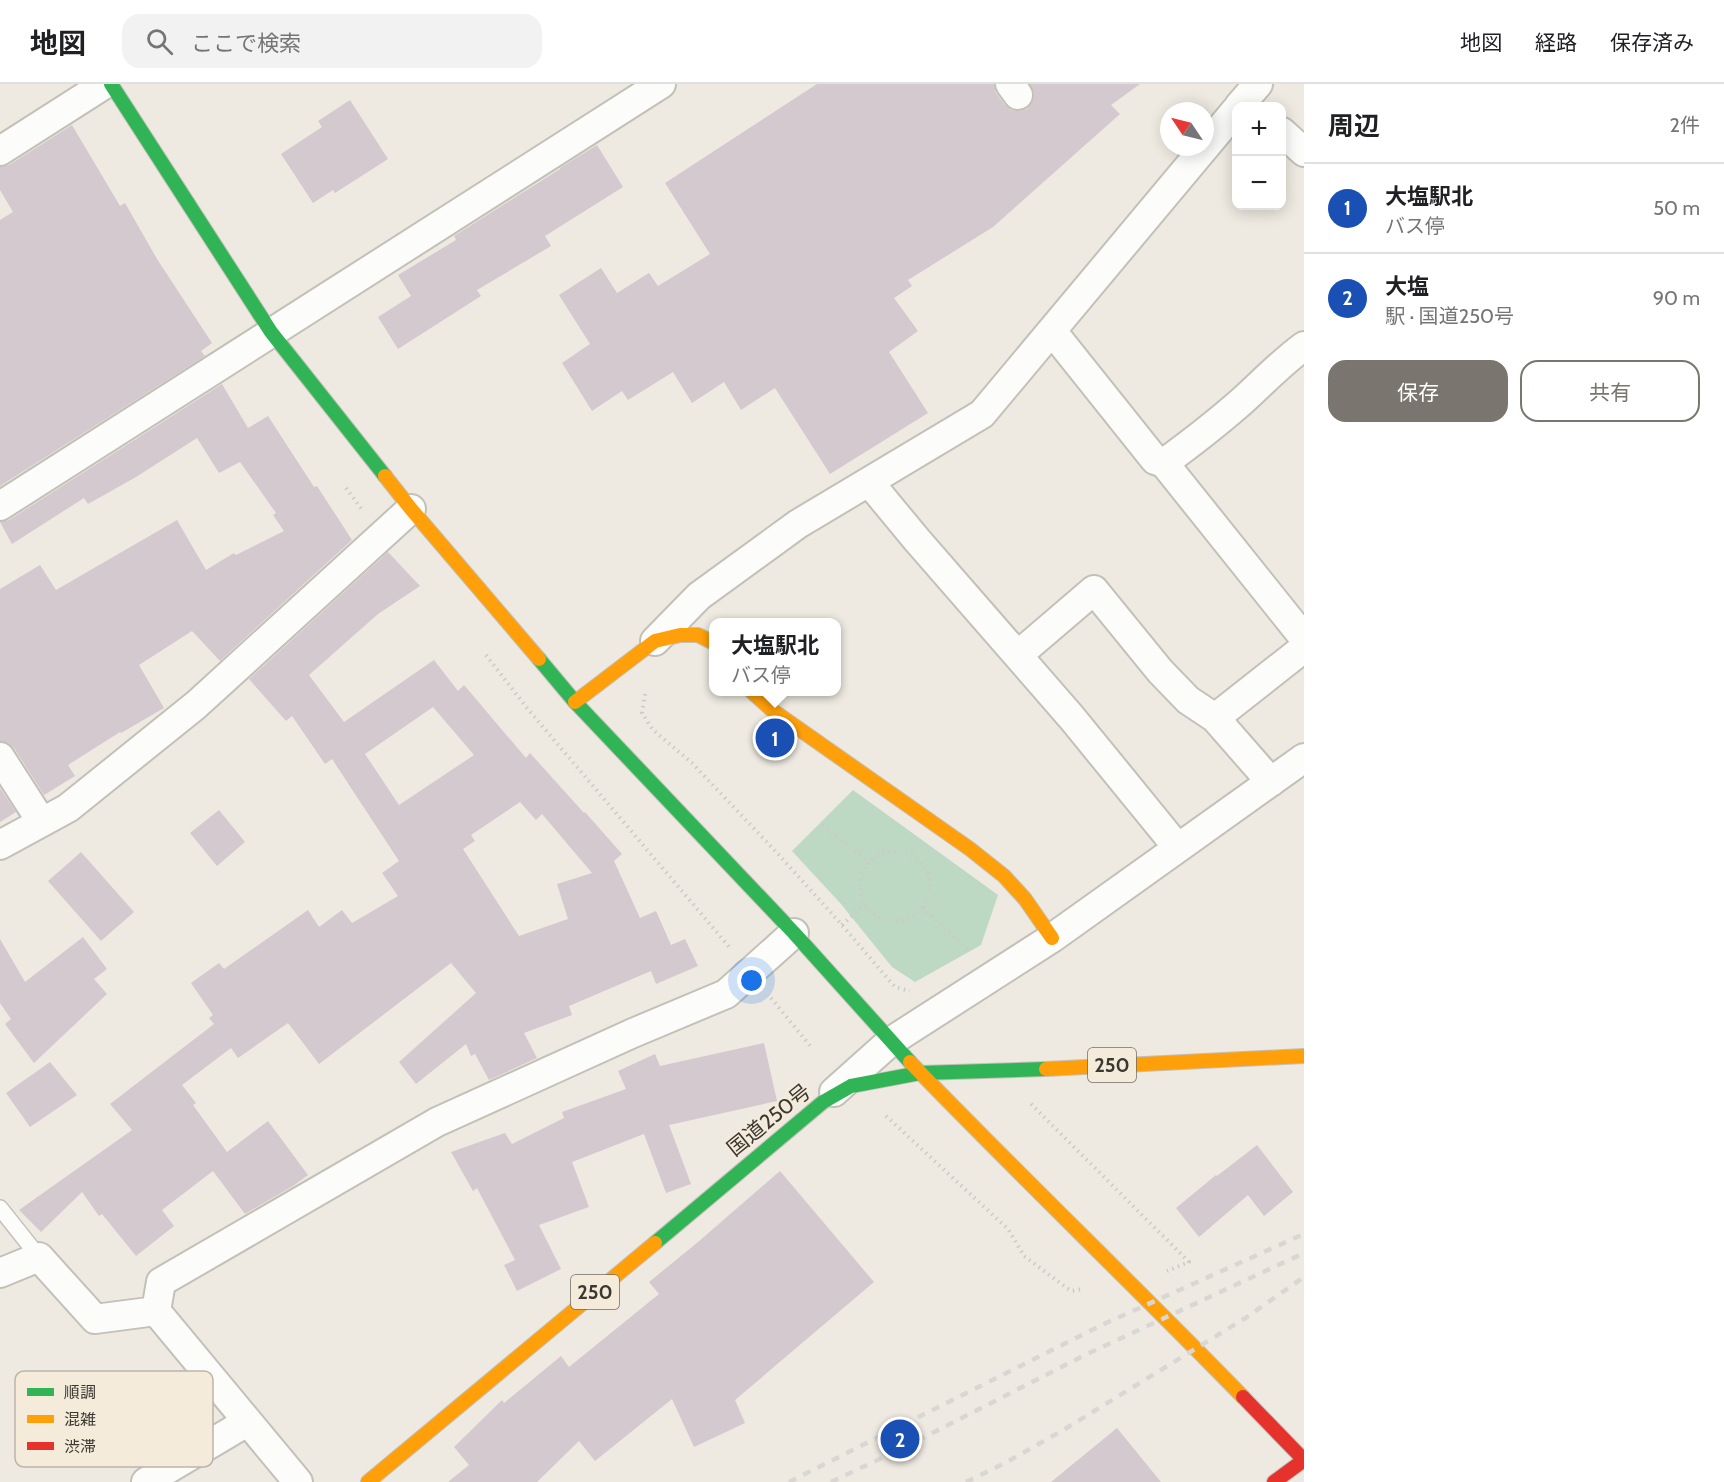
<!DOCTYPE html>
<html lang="ja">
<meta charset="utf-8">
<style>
:root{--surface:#fff;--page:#f2f2f2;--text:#202124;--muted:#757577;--line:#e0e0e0;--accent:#7a766f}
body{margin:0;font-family:Cabin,"Noto Sans JP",sans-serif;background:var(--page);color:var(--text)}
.controls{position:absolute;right:18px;top:18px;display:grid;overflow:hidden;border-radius:12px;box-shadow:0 3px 15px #0003}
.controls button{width:54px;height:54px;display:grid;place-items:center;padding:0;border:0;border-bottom:2px solid var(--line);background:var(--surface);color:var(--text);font:30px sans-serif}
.compass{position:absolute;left:1160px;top:18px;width:54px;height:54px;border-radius:50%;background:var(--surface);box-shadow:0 3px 15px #0003;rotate:305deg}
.you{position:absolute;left:752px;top:897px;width:21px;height:21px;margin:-15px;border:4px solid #fff;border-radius:50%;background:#1a73e8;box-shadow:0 0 0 9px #1a73e833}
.badge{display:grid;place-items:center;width:39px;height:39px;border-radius:50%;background:var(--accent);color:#fff;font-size:20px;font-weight:700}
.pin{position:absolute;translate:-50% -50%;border:3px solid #fff;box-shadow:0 2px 6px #0006}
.popup{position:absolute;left:709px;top:534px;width:132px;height:78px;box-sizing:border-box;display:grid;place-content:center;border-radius:12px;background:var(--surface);filter:drop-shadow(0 2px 4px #0005);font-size:20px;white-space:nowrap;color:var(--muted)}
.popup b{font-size:22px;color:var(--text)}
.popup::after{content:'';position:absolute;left:50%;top:100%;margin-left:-12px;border:12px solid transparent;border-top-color:var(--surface)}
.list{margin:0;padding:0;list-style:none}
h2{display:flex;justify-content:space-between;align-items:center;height:78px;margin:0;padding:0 24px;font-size:26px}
h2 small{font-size:20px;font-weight:400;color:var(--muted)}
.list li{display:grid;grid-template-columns:39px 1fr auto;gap:18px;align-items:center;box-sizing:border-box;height:90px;padding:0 24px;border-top:2px solid var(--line)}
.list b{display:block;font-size:22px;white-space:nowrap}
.list p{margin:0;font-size:20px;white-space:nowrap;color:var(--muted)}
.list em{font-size:20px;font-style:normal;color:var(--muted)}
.actions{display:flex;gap:12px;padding:18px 24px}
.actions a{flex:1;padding:14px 0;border:2px solid var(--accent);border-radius:18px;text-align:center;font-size:21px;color:var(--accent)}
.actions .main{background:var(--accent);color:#fff}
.icon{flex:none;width:33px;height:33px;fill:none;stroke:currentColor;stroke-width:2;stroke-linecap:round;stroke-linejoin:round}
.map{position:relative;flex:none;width:1304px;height:1398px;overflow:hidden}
header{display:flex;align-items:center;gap:36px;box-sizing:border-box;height:84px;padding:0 30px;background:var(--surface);border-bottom:2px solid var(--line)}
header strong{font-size:28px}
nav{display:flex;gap:33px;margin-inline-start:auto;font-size:21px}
.search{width:420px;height:54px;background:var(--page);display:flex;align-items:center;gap:15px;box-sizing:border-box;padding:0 21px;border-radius:18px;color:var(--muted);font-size:22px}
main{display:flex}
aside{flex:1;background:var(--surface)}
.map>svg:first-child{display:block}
.green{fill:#bdd9c3}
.building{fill:#d4c9ce;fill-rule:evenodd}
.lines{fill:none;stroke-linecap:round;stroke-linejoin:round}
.lane-casing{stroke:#c3c0b8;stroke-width:18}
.street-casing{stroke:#c3c0b8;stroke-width:32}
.fast-casing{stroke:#c3c0b8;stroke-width:16}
.slow-casing{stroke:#c3c0b8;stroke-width:16}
.jam-casing{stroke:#c3c0b8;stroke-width:16}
.path{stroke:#cccac8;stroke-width:4;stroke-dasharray:1.5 4.5;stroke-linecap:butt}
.lane{stroke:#fcfcfa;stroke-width:15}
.street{stroke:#fcfcfa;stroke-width:28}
.fast{stroke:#30b455;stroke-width:14}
.slow{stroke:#ff9f0a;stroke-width:14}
.jam{stroke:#e5322d;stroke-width:14}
.rail{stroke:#d9d7d4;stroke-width:4.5;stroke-dasharray:8 8;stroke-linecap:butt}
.labels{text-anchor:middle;stroke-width:5;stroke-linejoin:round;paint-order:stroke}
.shield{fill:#f4ebdb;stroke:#726e65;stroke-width:1.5}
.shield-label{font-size:20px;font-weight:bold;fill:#3b3832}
.street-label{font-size:21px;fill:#3b3832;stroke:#f4ebdb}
.key{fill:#f4ebdb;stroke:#bcb5a8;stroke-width:1.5}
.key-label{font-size:16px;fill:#3b3832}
</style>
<header>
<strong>地図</strong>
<div class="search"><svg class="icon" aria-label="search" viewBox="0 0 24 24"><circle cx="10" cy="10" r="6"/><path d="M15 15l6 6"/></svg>ここで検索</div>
<nav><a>地図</a><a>経路</a><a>保存済み</a></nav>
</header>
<main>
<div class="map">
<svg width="1304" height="1398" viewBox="0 0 1304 1398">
<rect width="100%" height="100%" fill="#eeeae1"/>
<path class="green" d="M 853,706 L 998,811 L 981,861 L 915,898 L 892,883 L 841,820 L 792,767 Z"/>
<path class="building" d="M 817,0 L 994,0 L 996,9 L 1005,21 L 1011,26 L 1019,27 L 1027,25 L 1033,17 L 1034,9 L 1030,0 L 1140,0 L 1111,21 L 1120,30 L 993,143 L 908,196 L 912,202 L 894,214 L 918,247 L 889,268 L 928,329 L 830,390 L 775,304 L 741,326 L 724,298 L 692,319 L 673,288 L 628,316 L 622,307 L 592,327 L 562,279 L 590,260 L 559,211 L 601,184 L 617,209 L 649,189 L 658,202 L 710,170 L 665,99 Z
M 350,16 L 388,75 L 335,109 L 333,106 L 313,119 L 281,70 L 322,43 L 318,37 Z
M 72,41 L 120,122 L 125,119 L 157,175 L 212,259 L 201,267 L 205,272 L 0,402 L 0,136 L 13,128 L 0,106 L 0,83 L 9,81 Z
M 597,61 L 623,103 L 545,152 L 551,162 L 477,206 L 481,212 L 398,265 L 378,233 L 411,212 L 398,191 L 456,156 L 454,152 L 560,85 L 560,84 Z
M 222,300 L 248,344 L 268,332 L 314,403 L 317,402 L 352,456 L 220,577 L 192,547 L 139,581 L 164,624 L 121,649 L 120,648 L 68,681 L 75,692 L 44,711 L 14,664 L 8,659 L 0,657 L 0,505 L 40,481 L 56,506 L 177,436 L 206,486 L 234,469 L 236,471 L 284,447 L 273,431 L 276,429 L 240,378 L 219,389 L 197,354 L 136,393 L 88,420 L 84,414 L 12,460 L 0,438 L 9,436 Z
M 388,468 L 420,502 L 378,530 L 309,591 L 344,638 L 434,576 L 458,607 L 464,601 L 526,674 L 530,669 L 584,729 L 585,728 L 622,770 L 614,777 L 640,834 L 656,827 L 671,861 L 685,855 L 698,882 L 656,900 L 651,887 L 569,922 L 572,931 L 524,949 L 537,974 L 489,996 L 475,970 L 471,972 L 466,960 L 416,1000 L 399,978 L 476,909 L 451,879 L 319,980 L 288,939 L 238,974 L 231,964 L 182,1001 L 196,1019 L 193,1021 L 227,1068 L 268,1037 L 308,1091 L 293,1102 L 245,1130 L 213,1087 L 162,1126 L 174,1142 L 136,1172 L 102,1130 L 99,1132 L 82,1108 L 41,1148 L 19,1126 L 132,1046 L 110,1020 L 214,940 L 209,934 L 213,931 L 191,899 L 219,879 L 224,885 L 308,826 L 319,843 L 342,826 L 352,839 L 398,812 L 382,789 L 399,777 L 332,675 L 325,680 L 292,632 L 286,637 L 249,595 ZM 433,623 L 474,671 L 399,721 L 365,670 ZM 520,718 L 536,736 L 542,730 L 592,789 L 557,800 L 568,835 L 519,852 L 463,765 L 475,757 L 471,751 Z
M 0,704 L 16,728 L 0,738 Z
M 219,726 L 245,758 L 217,782 L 190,749 Z
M 81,768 L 134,828 L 101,857 L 48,797 Z
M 83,853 L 107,885 L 94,895 L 107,910 L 34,979 L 5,940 L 11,935 L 0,919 L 0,855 L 25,898 Z
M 764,959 L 777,1017 L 669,1041 L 691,1100 L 666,1109 L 644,1050 L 572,1078 L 589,1123 L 539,1141 L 561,1185 L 517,1207 L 504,1181 L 515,1176 L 477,1104 L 473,1107 L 451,1068 L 505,1049 L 512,1060 L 564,1034 L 562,1028 L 626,1005 L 618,987 L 655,970 L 660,982 Z
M 50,978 L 77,1011 L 30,1043 L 6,1009 Z
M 1257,1061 L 1293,1108 L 1264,1132 L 1248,1111 L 1199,1153 L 1176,1124 L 1216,1091 L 1217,1092 Z
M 780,1087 L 874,1198 L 735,1316 L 745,1339 L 694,1363 L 672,1315 L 595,1377 L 579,1357 L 537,1398 L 448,1398 L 469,1381 L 454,1363 L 502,1316 L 504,1319 L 561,1272 L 569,1283 L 659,1210 L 649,1198 L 698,1158 Z
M 1117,1344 L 1161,1398 L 1051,1398 Z"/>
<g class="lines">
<g class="lane-casing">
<path id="lane" d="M 0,1124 L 39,1173"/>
</g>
<g class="street-casing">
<path id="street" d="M 1010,0 L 1018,11
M 1239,22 L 1258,0
M 1282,48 L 1304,68
M 0,67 L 105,0
M 1052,247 L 1155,376 L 1164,379 L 1304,554
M 1164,379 C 1190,360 1216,340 1241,318 C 1262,299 1281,279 1304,262
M 869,398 L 917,456 L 1072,634 L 1178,764
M 0,422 L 661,0
M 655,557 L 699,512 L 798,440 L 982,330 L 1236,26
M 1018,571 L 1094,506 L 1160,587 L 1188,616 L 1215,634
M 0,673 L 41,737
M 1271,698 L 1215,634 L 1304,564
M 0,761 L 68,724 L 196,621 L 411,425
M 834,1008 L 890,958 L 1052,854 L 1304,674
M 0,1189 L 39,1173 L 95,1235 L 156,1227 L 161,1198 L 437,1038 L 633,949 L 726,910 L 794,849
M 156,1227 L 298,1398
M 146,1398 L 247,1338"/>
</g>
<g class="fast-casing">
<path id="fast" d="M 111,0 L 271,248 L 385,392
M 539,575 L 575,618 L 794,849 L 910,978
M 655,1159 L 823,1018 L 851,1002 L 920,989 L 1046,985"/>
</g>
<g class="slow-casing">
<path id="slow" d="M 385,392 L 411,425 L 539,575
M 752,608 L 772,626 L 970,765 L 1004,792 L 1025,815 L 1052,854
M 575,618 L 655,557 L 680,551 L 698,551 L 714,559
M 910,978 C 1019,1091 1133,1200 1243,1313
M 1046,985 L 1304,972
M 368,1398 L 655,1159"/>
</g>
<g class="jam-casing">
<path id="jam" d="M 1243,1313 L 1304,1376 L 1274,1398"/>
</g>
<path class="path" d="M 346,404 L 363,427
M 486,571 L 527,624 L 731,865
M 645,610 L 642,629 L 653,646 L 692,679 L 779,771 L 842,841 L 895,903 L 910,907
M 822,741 L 869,778
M860 802a35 35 0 1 1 70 0a35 35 0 1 1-70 0Z
M 923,823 L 970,868
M 842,841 L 865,820
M 771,914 L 812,964
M 1031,1020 L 1189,1178 L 1167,1187
M 886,1032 L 1008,1145 L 1024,1172 L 1071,1207 L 1083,1205"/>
<use href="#lane" class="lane"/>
<use href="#street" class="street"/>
<use href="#fast" class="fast"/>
<use href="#slow" class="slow"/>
<use href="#jam" class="jam"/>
<path class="rail" d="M 789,1398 L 1106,1239 L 1304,1150
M 831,1398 L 903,1364 L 1085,1271 L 1304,1169
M 966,1398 L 1005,1379 L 1065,1345 L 1247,1233 L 1304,1193"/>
</g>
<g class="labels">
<g class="shield">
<rect x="1088" y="964" width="48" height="34" rx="4.5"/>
<rect x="571" y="1191" width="48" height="34" rx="4.5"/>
</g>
<g class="shield-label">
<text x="1112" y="988">250</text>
<text x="595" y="1215">250</text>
</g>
<g class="street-label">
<text transform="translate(769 1036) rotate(-39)" y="7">国道250号</text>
</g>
</g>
<rect x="15" y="1287" width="198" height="96" rx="9" class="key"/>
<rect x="27" y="1304" width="27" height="8" fill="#30b455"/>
<rect x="27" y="1331" width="27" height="8" fill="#ff9f0a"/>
<rect x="27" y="1358" width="27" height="8" fill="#e5322d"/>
<g class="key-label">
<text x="64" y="1314">順調</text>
<text x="64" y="1341">混雑</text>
<text x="64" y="1368">渋滞</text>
</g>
</svg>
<div class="controls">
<button>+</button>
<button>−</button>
</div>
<svg class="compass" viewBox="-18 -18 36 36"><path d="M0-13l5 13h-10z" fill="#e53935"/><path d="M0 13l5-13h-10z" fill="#757577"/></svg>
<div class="you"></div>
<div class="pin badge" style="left:775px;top:654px;background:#1a4fb4">1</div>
<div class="popup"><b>大塩駅北</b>バス停</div>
<div class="pin badge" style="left:900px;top:1355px;background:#1a4fb4">2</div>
</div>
<aside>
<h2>周辺<small>2件</small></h2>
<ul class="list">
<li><span class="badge" style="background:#1a4fb4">1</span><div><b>大塩駅北</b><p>バス停</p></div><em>50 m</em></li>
<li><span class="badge" style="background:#1a4fb4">2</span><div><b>大塩</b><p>駅 · 国道250号</p></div><em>90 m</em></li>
</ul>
<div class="actions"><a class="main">保存</a><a>共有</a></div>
</aside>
</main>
